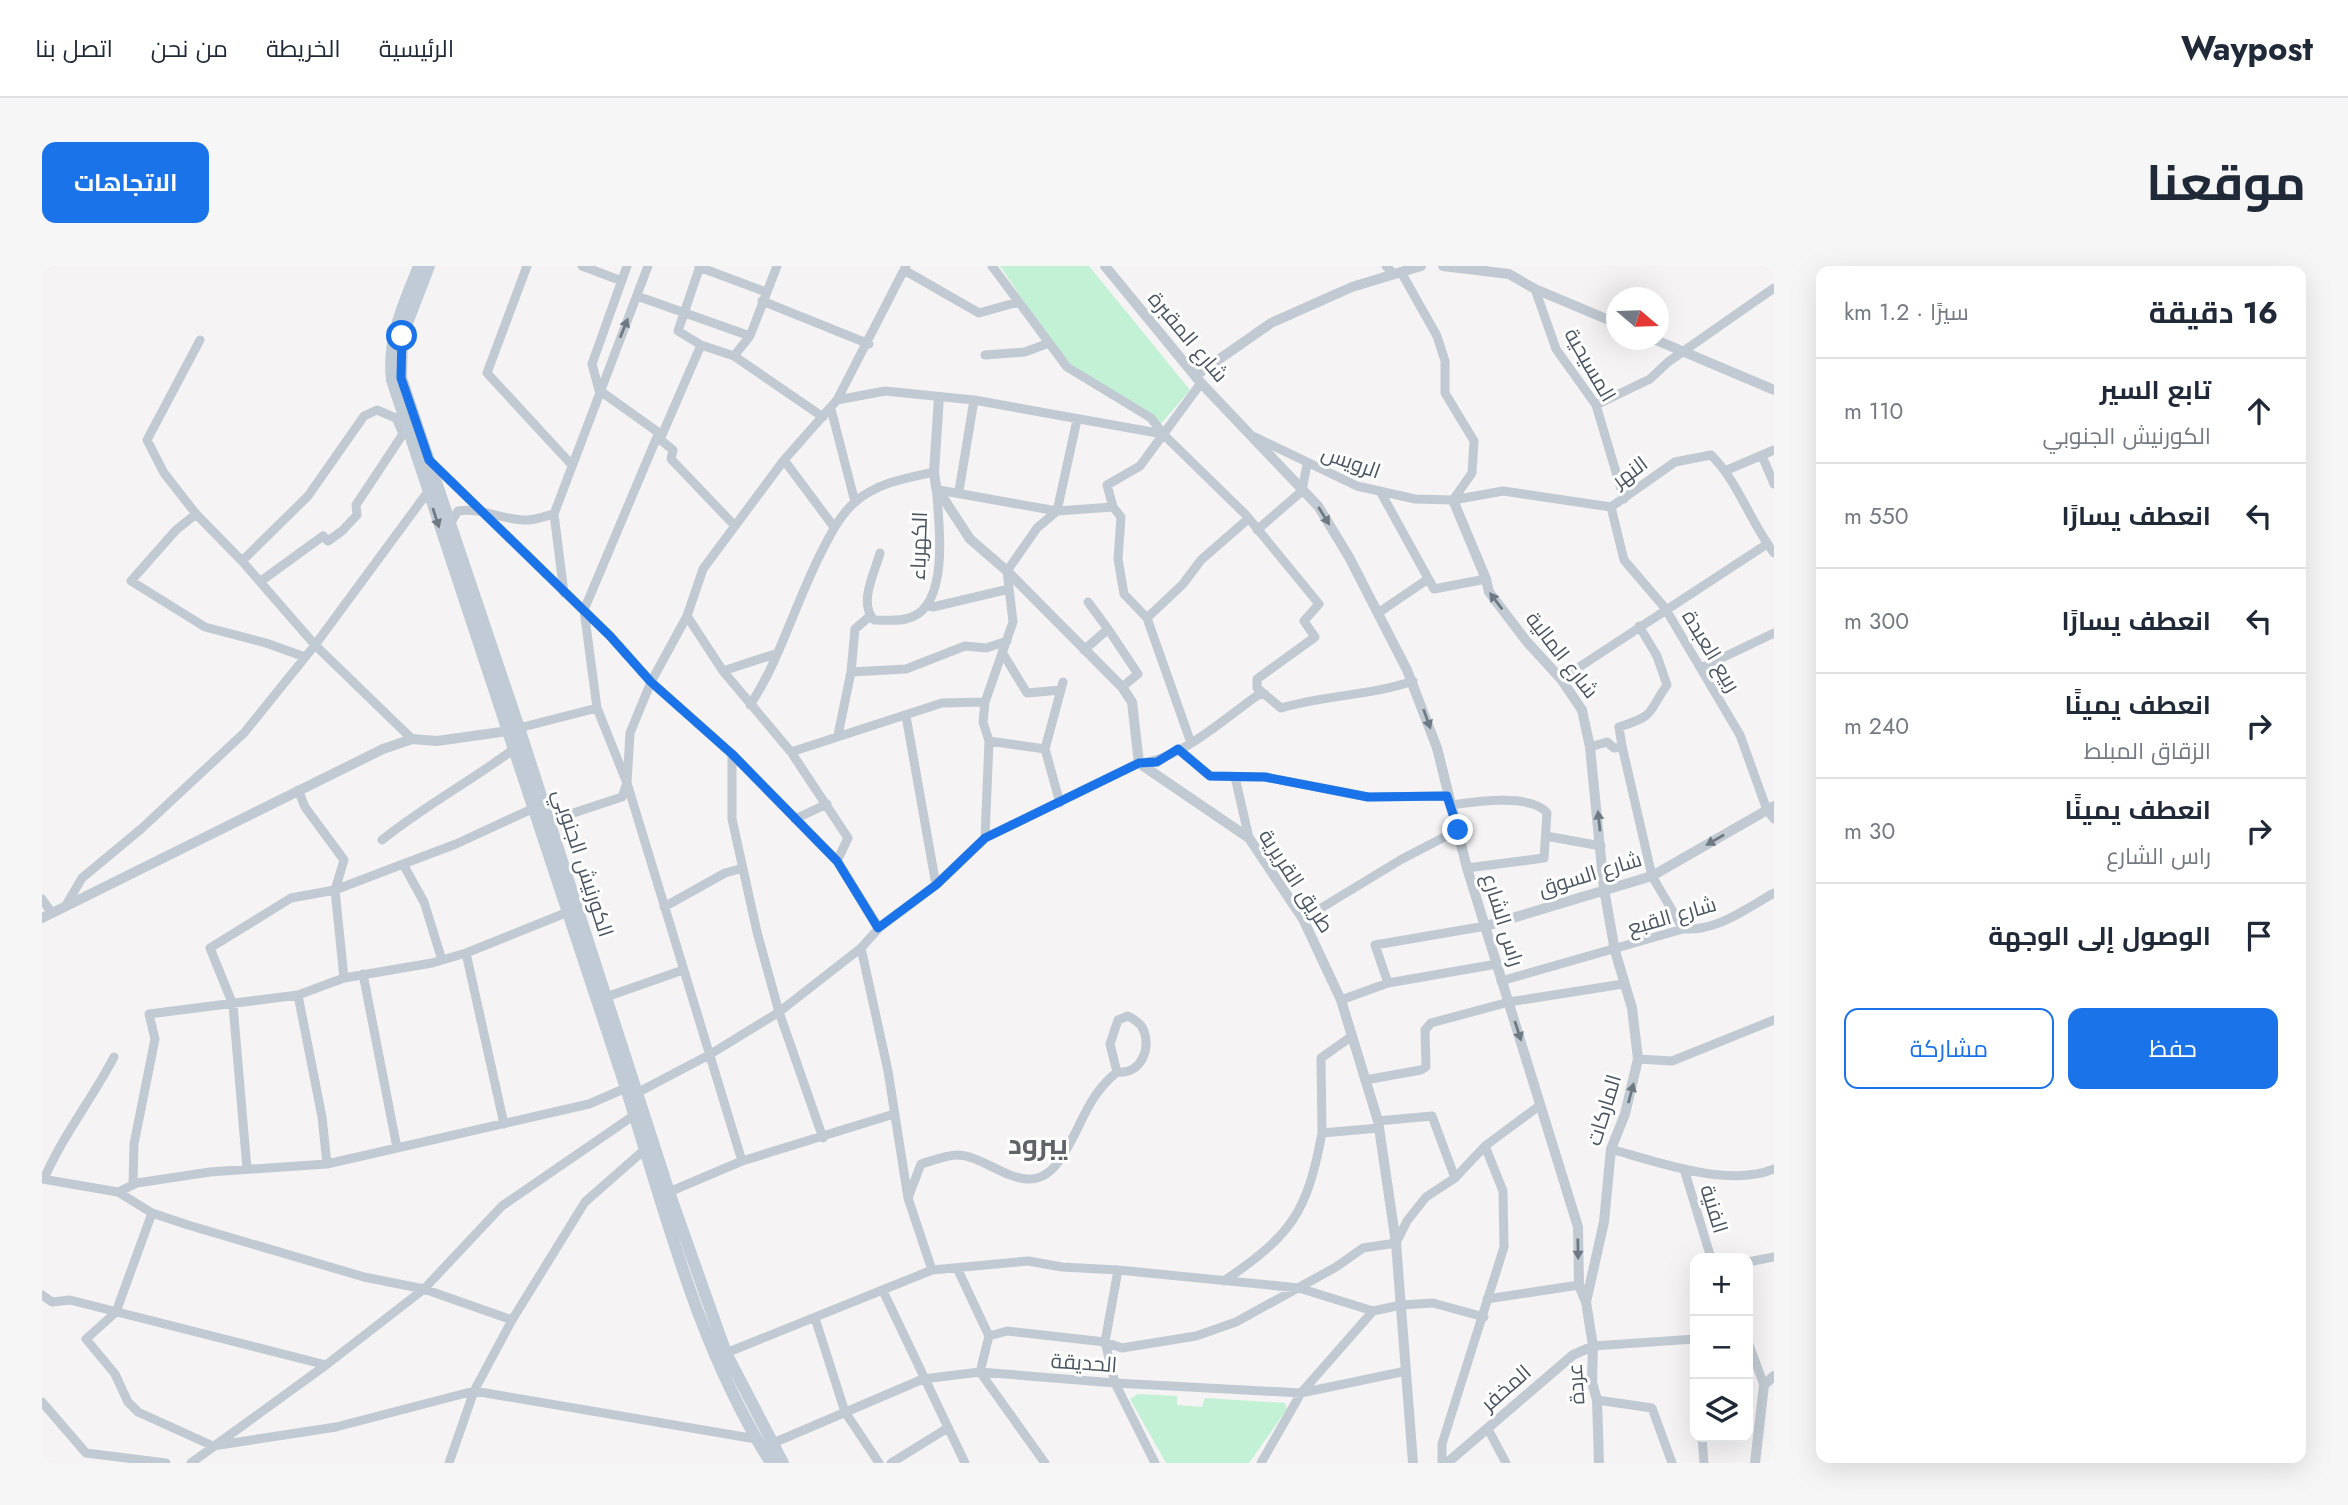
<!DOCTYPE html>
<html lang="ar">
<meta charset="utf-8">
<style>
:root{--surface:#fff;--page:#f6f6f7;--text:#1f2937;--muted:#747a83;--line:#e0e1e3;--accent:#1a73e8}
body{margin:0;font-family:Jost,Cairo,sans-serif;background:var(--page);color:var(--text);direction:rtl}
.controls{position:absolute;right:21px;bottom:21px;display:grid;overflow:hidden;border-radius:14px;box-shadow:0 7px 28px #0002}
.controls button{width:63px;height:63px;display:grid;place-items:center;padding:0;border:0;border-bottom:2px solid var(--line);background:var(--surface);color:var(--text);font:35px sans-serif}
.compass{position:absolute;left:1564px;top:21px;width:63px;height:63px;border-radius:50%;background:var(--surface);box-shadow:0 7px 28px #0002;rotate:109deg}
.stop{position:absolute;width:21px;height:21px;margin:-16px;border:5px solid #1a73e8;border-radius:50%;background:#fff}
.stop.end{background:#1a73e8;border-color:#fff;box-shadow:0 2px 7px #0008}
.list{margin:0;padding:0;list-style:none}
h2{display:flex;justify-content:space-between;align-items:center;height:91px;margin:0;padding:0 28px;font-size:30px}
h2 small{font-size:23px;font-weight:400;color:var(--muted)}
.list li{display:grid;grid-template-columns:46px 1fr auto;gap:21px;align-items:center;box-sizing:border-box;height:105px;padding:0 28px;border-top:2px solid var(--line)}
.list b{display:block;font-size:26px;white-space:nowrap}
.list p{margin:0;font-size:23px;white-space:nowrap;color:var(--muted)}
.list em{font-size:23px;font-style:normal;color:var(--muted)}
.actions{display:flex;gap:14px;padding:21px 28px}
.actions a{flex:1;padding:16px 0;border:2px solid var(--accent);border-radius:14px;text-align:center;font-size:24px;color:var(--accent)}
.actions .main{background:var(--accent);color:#fff}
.icon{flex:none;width:38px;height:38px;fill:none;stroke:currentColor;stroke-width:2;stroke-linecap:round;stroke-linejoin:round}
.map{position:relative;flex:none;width:1732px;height:1197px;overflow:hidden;direction:ltr;border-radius:14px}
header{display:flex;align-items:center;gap:42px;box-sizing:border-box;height:98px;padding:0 35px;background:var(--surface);border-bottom:2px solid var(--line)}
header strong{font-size:33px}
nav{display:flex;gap:38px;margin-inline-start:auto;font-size:24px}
.intro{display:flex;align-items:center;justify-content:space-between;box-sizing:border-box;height:168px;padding:0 42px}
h1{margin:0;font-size:49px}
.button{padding:18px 32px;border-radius:14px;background:var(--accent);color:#fff;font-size:24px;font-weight:700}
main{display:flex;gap:42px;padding:0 42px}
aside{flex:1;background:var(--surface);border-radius:14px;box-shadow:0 7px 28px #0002}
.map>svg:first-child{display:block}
.green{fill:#c3f1d5}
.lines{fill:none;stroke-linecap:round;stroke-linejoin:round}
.minor{stroke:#c1cad2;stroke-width:9}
.tertiary{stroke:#c1cad2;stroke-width:10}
.secondary{stroke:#c1cbd6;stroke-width:12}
.oneway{fill:#6e7983}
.oneway2{fill:#6e7984}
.route{stroke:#1a73e8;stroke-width:9}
.labels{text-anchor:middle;stroke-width:6;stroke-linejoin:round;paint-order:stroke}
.street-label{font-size:21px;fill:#4a5661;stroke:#fff}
.district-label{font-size:28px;font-weight:bold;fill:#5f6368;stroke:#fff}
</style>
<header>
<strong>Waypost</strong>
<nav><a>الرئيسية</a><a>الخريطة</a><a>من نحن</a><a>اتصل بنا</a></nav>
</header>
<div class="intro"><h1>موقعنا</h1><a class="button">الاتجاهات</a></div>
<main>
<aside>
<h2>16 دقيقة<small>سيرًا · 1.2 km</small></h2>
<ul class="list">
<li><svg class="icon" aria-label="ahead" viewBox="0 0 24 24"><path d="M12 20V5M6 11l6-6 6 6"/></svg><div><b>تابع السير</b><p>الكورنيش الجنوبي</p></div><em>110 m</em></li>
<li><svg class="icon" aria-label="left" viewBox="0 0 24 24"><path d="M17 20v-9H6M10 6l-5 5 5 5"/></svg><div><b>انعطف يسارًا</b></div><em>550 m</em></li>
<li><svg class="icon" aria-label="left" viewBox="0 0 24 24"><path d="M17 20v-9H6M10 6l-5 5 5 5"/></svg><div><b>انعطف يسارًا</b></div><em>300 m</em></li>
<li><svg class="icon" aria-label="right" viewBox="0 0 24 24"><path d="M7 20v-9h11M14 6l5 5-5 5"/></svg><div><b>انعطف يمينًا</b><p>الزقاق المبلط</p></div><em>240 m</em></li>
<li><svg class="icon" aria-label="right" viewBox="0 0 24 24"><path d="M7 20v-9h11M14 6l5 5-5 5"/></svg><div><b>انعطف يمينًا</b><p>راس الشارع</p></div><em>30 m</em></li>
<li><svg class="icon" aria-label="arrive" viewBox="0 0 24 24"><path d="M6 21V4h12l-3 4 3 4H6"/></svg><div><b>الوصول إلى الوجهة</b></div></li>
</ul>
<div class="actions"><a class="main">حفظ</a><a>مشاركة</a></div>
</aside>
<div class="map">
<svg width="1732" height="1197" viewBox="0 0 1732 1197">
<rect width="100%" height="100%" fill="#f5f3f3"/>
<path class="green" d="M 958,0 L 1047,0 L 1148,124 L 1118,159 L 1021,94 Z
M 1096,1128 L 1135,1130 L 1135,1139 L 1160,1141 L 1163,1132 L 1243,1137 L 1245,1143 L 1207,1197 L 1124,1197 L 1088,1133 Z"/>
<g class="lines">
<path class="minor" d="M 485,0 L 445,107 L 529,198
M 540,0 L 580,15
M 585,0 L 550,98 L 557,124 L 620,169
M 658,0 L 636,65 L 659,79 L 692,90 L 781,151
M 950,0 L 1025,101 L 1109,152 L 1121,168
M 1344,0 L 1352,8
M 657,1 L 724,26
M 862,4 L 937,47 L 976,36
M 1359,6 L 1395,70 L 1403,95 L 1403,127 L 1432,175 L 1430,207 L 1411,234
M 1493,23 L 1514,83 L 1554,139 L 1582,233
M 595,30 L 708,70
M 720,35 L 827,78
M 659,79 L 620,169 L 615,171 L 542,344 L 555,442 L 585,517 L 700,895
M 943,89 L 983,86 L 1007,77
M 692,90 L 708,70 L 735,0
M 795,134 L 843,125 L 932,134 L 1121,168 L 1204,249 L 1277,338 L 1262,355 L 1273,371 L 1215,413 L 1215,422 L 1239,442 C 1283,429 1327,430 1371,415
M 1554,139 L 1608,113 L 1626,96 L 1732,22
M 789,143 L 813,236
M 363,156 L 335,144 L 322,150 L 266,230 L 200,295 L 273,379 L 370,473
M 615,171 L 631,184 L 629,193 L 693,260
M 1213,171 L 1315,220 L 1373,233 L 1411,234 L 1461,225 L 1569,241 L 1633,196 L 1669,189 C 1696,215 1708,256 1732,287
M 1720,190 L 1732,218
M 742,194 L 792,261
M 388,195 L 568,370 L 609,416 L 690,488 L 795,595 L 837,662
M 1685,204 L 1732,184
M 897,224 L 1015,245 L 1071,241
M 917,225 L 932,134
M 1338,225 L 1392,323 L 1444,313
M 1569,241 L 1582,294 L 1623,342 L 1698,469 L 1725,544 L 1732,553
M 154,248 L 122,207 L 105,174 L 158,74
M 408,258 L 416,245 C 439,241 460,254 484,254 C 493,254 503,250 512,248
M 1215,264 L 1260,225 L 1265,198
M 838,287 C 833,306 816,337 832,354 C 844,354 858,356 870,351 C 908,336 897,254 894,221
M 200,295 L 154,248 L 134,264 L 89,315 L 163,361 L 224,377 L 263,391
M 219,315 L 281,270 L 286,275 L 300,265 L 315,249 L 314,239 L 361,168 L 354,152
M 522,327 L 512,248 L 606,0
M 1046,336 L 1066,363
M 886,339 L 891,341 L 967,323
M 1336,347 L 1386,313
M 645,350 L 681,405 L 749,486 L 806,572 L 795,595
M 1105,352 L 1141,318 L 1159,294 L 1206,253
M 1597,360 L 1615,390 L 1625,419 C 1605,447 1615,449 1577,461 L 1580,480 L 1610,610 L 1641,663
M 1042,384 L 1066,363 L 1096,408 L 1080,421
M 960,386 L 985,427 L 1019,424
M 1659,402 L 1732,367
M 681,405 L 733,388
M 809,406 L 864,403 L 923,380 L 944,382 L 965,375
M 1519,413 L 1725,278
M 708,439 C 736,398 754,336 778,289 C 787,271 797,250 813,236 C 835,217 864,212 892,206
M 864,450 L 894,619
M 477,462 L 555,442
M 796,469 L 809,406 L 813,363 L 828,350
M 947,475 L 1003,483
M 1149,477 L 1105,352 L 1082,328 L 1076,293 L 1079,251 L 1071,241 L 1065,219 L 1098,200 L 1159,117
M 1548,481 L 1565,476 L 1572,482 L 1580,481
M 1136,483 L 1168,510 L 1223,511 L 1326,531 L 1405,530
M 749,486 L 900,437 L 943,436
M 690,488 L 690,553 L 715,666 L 737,746 L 781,872
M 1193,511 L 1207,572
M 256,524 L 263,541 L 302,594 L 293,624 L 302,712
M 1018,537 L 1003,483 L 1021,416
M 1409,539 C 1431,536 1490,527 1505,547 L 1502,592 L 1425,602
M 753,553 L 785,538
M 507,555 L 580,531 L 585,517 L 588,467 L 609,416 L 645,350 L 661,303 L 742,194 L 795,134 L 864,0
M 1504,570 L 1559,580
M 943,572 L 947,475 L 941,456 L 943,436 L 971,356 L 965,305 L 995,262 L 1015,245 L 1035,154
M 340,574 C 382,540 429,515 472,483
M 0,633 L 10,647
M 23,641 L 40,612 L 99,563 L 202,467 L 273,379 L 385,227
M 622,641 L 683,607 L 701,602
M 1261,653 L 1360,593 L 1416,564
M 819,682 L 846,805 L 866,932 L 890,1004
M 400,694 L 382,636 L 361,598 L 414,578 L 492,542
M 321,708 L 355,882
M 1459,715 L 1641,663 C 1676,665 1703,643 1732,627
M 1346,717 L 1333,679 L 1444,660
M 256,729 L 280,851 L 285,898
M 564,731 L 641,704
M 1299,734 L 1346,717 L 1455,698
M 1596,793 L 1630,795 L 1732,754
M 1323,814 L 1379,804 L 1384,801 L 1383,764 L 1389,757 L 1467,736 L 1581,718
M 591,829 L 667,789 L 737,746 L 819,682 L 837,662 L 894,619 L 943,572 L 1097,497 C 1137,495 1183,452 1216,429 L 1223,428
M 1336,855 L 1390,850 L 1413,912
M 462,858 L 424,687 L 526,646
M 1280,867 L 1279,792 L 1310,770
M 1569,883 C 1615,896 1687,922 1732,903
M 205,903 L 191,739 L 168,682 L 249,632 L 293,624 L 361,598
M 1642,903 L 1669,992
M 0,913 L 76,926 L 95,917 L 168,906 L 285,898 L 547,838 L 584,822
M 2,913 C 21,869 50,833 72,791
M 91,919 L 92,878 L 113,773 L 107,748 L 256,729 L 302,712 L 390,697 L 424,687
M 76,926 L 110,947 L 146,959 L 322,1011 L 382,1023 L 470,1054
M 627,926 L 700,895 L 852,848
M 866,932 L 879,898 C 890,895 904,889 915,889 C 948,889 986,939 1017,895 C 1040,863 1042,833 1075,806 C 1099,809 1111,781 1100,761 C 1097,756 1091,753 1086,750 L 1076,754 L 1068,778 L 1075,806
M 110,947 L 74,1046 L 44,1073 L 73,1108 L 86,1136 L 96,1146 L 171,1180 L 294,1161 L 432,1125 L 714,1173
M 1706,996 L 1732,991
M 915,1002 L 947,1070 L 938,1106 L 1003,1197
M 1076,1004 L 1063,1076 L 1073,1117 L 1113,1197
M 1182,1015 C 1249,969 1265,948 1280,867 L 1337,862
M 841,1025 L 923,1197
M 0,1029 L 10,1036 L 28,1034 L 284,1099
M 1445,1033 L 1537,1019
M 773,1052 L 803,1146 L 837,1197
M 947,1070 L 965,1065 L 1063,1076 L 1080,1082 L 1154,1070 L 1194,1056 L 1294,1001 L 1321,982 L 1354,977 L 1365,955 L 1384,931 L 1413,912 L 1443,880 L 1497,840
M 1706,1076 L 1722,1119
M 1551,1080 L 1653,1073
M 684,1087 L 890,1004 L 986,995 L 1020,1001 L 1076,1004 L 1257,1022 L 1331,1045
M 1555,1134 L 1610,1142 L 1630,1197
M 0,1136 L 44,1187 L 124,1197
M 1446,1163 L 1464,1197
M 1660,1171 L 1662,1197
M 729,1178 L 881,1113 L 938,1106 L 1073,1117 L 1259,1127 L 1364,1105
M 149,1197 L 284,1099 L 382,1023 L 460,940 L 591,850
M 407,1197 L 432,1125 L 470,1054 L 543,936 L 601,885
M 849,1197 L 904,1163
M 1219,1197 L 1259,1127 L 1331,1045 L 1359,1039 L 1391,1037 L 1442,1051
M 1400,1197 L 1400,1178 L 1462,981 L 1461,925 L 1443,880"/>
<path class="tertiary" d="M 1063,0 L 1159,117 L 1276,240 L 1307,291 L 1365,404 L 1395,482 L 1425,602 L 1536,961 L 1537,1019 L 1544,1036 L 1551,1080 L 1550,1116 L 1555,1134 L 1557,1197
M 1401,0 L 1467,8 L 1493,23 L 1574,57
M 1614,74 L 1732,124
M 1153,110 L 1229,57 L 1310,21 L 1379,0
M 897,131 L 892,206 L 894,221 L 928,273 L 965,305 L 1080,421 L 1090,436 L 1097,497 L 1207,572 L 1261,653 L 1299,734 L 1336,855 L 1354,977 L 1371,1197
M 1411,234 L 1444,313 L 1447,326 L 1485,376 L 1519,413 L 1540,444 L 1548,481 L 1562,623 L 1573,685 L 1590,742 L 1596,793 L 1583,848 L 1569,883 L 1562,956 L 1544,1036
M 0,652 L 341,483 L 370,473 L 395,475 L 473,464
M 1444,660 L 1610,610 L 1732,540
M 1405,1197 L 1531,1089 L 1551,1080
M 1713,1197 L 1722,1119 L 1732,1110"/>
<path class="secondary" d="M 377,0 C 362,38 345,72 350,114 L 584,822 C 624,949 657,1083 729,1197
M 387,0 L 360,70 L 359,112 L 477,462 L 627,926 L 684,1087 L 741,1197"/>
</g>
<defs><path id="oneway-solid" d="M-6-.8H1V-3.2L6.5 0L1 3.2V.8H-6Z" transform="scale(1.75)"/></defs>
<g class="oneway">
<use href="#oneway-solid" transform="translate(582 62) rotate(-68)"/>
<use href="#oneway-solid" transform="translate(1282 250) rotate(58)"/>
<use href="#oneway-solid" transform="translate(1454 335) rotate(-127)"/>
<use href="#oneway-solid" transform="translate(1385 453) rotate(70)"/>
<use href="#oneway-solid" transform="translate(1557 555) rotate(-96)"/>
<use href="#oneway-solid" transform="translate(1673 574) rotate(150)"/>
<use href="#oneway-solid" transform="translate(1476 765) rotate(72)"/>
<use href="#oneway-solid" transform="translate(1589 827) rotate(-75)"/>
<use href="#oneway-solid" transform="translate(1536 983) rotate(89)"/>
</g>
<use class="oneway2" href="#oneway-solid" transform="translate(394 252) rotate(72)"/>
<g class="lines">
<path class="route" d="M 360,70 L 359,112 L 387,194 L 568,370 L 609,416 L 690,488 L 795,595 L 836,662 L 894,619 L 943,572 L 1097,497 L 1115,496 L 1136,483 L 1168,510 L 1223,511 L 1326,531 L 1405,530 L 1416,564"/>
</g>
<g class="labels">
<g class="street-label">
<text transform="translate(1146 71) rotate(50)" y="7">شارع المقبرة</text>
<text transform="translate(1548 99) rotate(60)" y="7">المسيحية</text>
<text transform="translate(1309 196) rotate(20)" y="7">الرويس</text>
<text transform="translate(1588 206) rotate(-36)" y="7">النهر</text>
<text transform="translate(877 280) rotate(-88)" y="7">الكهرباء</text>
<text transform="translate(1669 385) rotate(59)" y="7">ربيع العبدة</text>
<text transform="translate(1520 389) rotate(52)" y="7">شارع المالية</text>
<text transform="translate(541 597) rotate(72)" y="7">الكورنيش الجنوبي</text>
<text transform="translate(1548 608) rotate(-17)" y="7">شارع السوق</text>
<text transform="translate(1254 615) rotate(57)" y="7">طريق القريرية</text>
<text transform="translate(1630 650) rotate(-16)" y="7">شارع القبع</text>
<text transform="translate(1461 654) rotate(73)" y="7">راس الشارع</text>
<text transform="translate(1562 844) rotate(-73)" y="7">الماركات</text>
<text transform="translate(1672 943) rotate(73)" y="7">الفنية</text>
<text transform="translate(1042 1097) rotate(4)" y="7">الحديقة</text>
<text transform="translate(1534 1118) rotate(-94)" y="7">عردة</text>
<text transform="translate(1464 1122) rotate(-41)" y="7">المخفر</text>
</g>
<g class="district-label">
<text x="996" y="888">يبرود</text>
</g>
</g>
</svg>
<div class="controls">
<button>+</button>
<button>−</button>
<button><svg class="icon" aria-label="layers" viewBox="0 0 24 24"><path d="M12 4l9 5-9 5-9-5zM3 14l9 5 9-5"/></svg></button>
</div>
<svg class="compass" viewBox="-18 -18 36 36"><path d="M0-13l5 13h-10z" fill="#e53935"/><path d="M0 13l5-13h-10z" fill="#747a83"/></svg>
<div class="stop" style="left:360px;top:70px"></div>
<div class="stop end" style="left:1416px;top:564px"></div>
</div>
</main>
